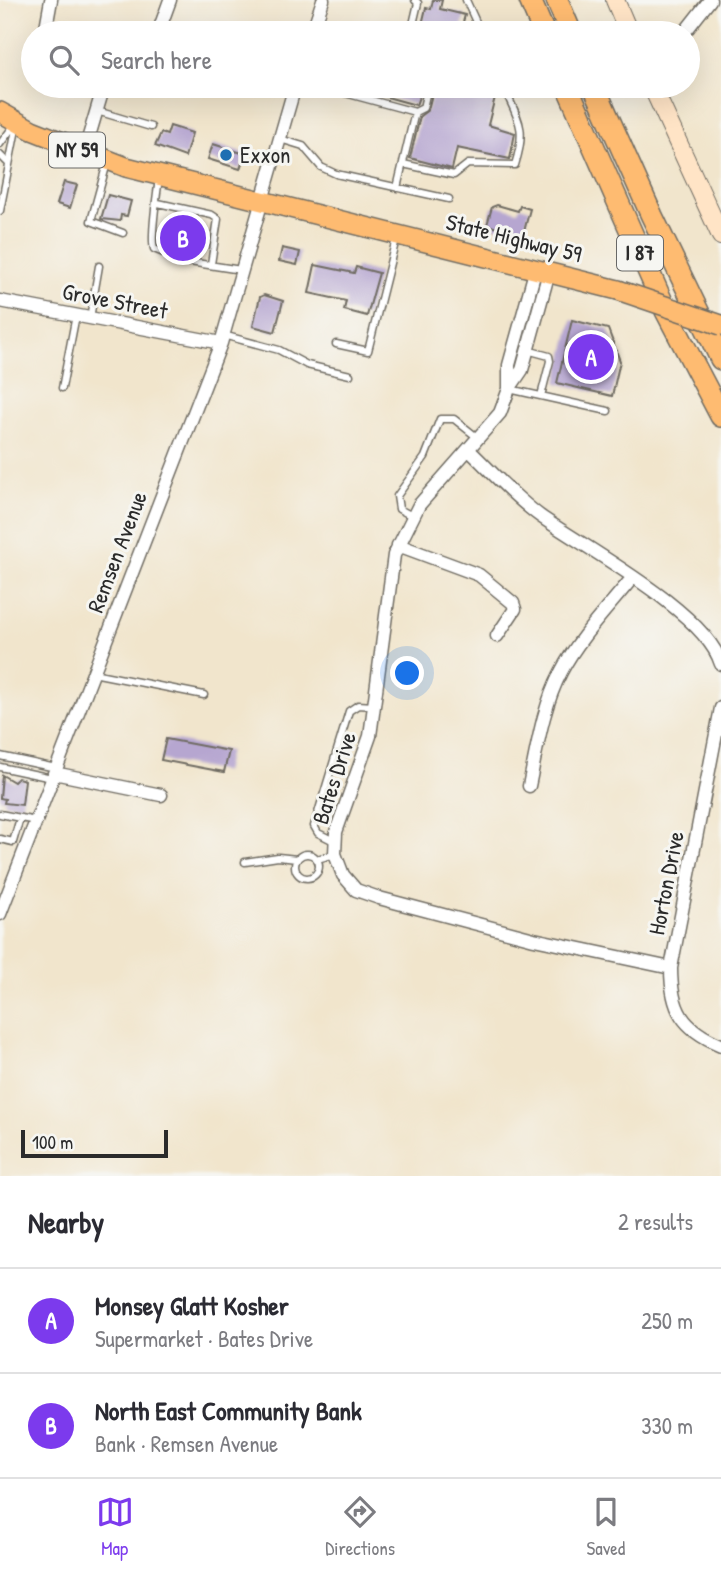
<!DOCTYPE html>
<meta charset="utf-8">
<style>
:root{--surface:#fff;--page:#f2f2f3;--text:#2b2b33;--muted:#7c7c81;--line:#e1e1e2;--accent:#7c3aed}
body{margin:0;font-family:"Patrick Hand",sans-serif;background:var(--page);color:var(--text)}
.scale{position:absolute;left:21px;bottom:18px;width:147px;box-sizing:border-box;padding-left:7px;border:4px solid #2b2b2b;border-top:0;font-size:19px;line-height:24px;white-space:nowrap;color:#2b2b2b;-webkit-text-stroke:5px #f6f6f2;paint-order:stroke}
.you{position:absolute;left:408px;top:674px;width:24px;height:24px;margin:-18px;border:5px solid #fff;border-radius:50%;background:#1a73e8;box-shadow:0 0 0 10px #1a73e833}
.badge{display:grid;place-items:center;width:46px;height:46px;border-radius:50%;background:var(--accent);color:#fff;font-size:23px;font-weight:700}
.pin{position:absolute;translate:-50% -50%;border:4px solid #fff;box-shadow:0 2px 7px #0006}
.list{margin:0;padding:0;list-style:none}
h2{display:flex;justify-content:space-between;align-items:center;height:91px;margin:0;padding:0 28px;font-size:30px}
h2 small{font-size:23px;font-weight:400;color:var(--muted)}
.list li{display:grid;grid-template-columns:46px 1fr auto;gap:21px;align-items:center;box-sizing:border-box;height:105px;padding:0 28px;border-top:2px solid var(--line)}
.list b{display:block;font-size:26px;white-space:nowrap}
.list p{margin:0;font-size:23px;white-space:nowrap;color:var(--muted)}
.list em{font-size:23px;font-style:normal;color:var(--muted)}
.icon{flex:none;width:38px;height:38px;fill:none;stroke:currentColor;stroke-width:2;stroke-linecap:round;stroke-linejoin:round}
.map{position:relative;flex:none;width:721px;height:1176px;overflow:hidden}
.search{position:absolute;background:var(--surface);box-shadow:0 7px 28px #0002;left:21px;right:21px;top:21px;height:77px;display:flex;align-items:center;gap:18px;box-sizing:border-box;padding:0 24px;border-radius:38px;color:var(--muted);font-size:26px}
.sheet{height:301px;background:var(--surface)}
nav{display:flex;justify-content:space-around;align-items:center;box-sizing:border-box;height:98px;border-top:2px solid var(--line);background:var(--surface);font-size:19px;color:var(--muted)}
nav a{display:grid;justify-items:center;gap:4px}
nav .on{color:var(--accent)}
.map>svg:first-child{display:block}
.building{fill:#b6a6d0}
.lines{fill:none;stroke-linecap:round;stroke-linejoin:round}
.lane-casing{stroke:#706c63;stroke-width:9}
.street-casing{stroke:#706c63;stroke-width:15}
.secondary-casing{stroke:#706c63;stroke-width:20}
.primary-casing{stroke:#706c63;stroke-width:22}
.highway-casing{stroke:#706c63;stroke-width:24}
.lane{stroke:#fff;stroke-width:6}
.street{stroke:#fff;stroke-width:12}
.secondary{stroke:#ffe4c6;stroke-width:18}
.primary{stroke:#febb71;stroke-width:19}
.highway{stroke:#febb71;stroke-width:21}
.primary-bridge-casing{stroke:#706c63;stroke-width:22;stroke-linecap:butt}
.primary-bridge{stroke:#febb71;stroke-width:19}
.poi-dot{fill:#1f6fb2;stroke:#f6f6f2;stroke-width:2.5}
.labels{text-anchor:middle;stroke-width:6;stroke-linejoin:round;paint-order:stroke}
.shield{fill:#f6f6f2;stroke:#686867;stroke-width:2}
.shield-label{font-size:21px;font-weight:bold;fill:#2b2b2b}
.poi-label{font-size:23px;fill:#2b2b2b;stroke:#f6f6f2;text-anchor:start}
.street-label{font-size:23px;fill:#2b2b2b;stroke:#f6f6f2}
</style>
<div class="map">
<svg width="721" height="1176" viewBox="0 0 721 1176">
<rect width="100%" height="100%" fill="#f6f6f2"/>
<filter id="ink" filterUnits="userSpaceOnUse"><feTurbulence type="fractalNoise" baseFrequency=".0143" numOctaves="2"/><feDisplacementMap in="SourceGraphic" scale="14" xChannelSelector="R" yChannelSelector="G"/><feConvolveMatrix kernelMatrix="1 2 1 2 8 2 1 2 1" color-interpolation-filters="sRGB"/></filter>
<filter id="wash" filterUnits="userSpaceOnUse"><feTurbulence type="fractalNoise" baseFrequency=".00686" numOctaves="4" result="noise"/><feDisplacementMap in="SourceGraphic" scale="28" xChannelSelector="R" yChannelSelector="G"/><feGaussianBlur stdDeviation="1.57" result="paint"/><feColorMatrix in="noise" values="0 0 0 0 0 0 0 0 0 0 0 0 0 0 0 0 0 1.4 0 .05"/><feComposite in="paint" operator="in"/></filter>
<g filter="url(#wash)">
<rect width="100%" height="100%" fill="#f1e5cc"/>
<g id="blocks">
<path class="building" d="M 433,0 L 442,0 L 440,9 L 465,15 L 460,33 L 420,33 L 426,8 L 431,9 Z
M 347,86 L 397,86 L 421,91 L 416,105 Z
M 434,86 L 482,86 L 497,89 L 488,125 L 515,133 L 510,159 L 457,148 L 452,169 L 410,158 L 420,116 L 428,110 Z
M 170,126 L 192,133 L 185,157 L 155,146 L 161,133 L 167,135 Z
M 213,144 L 245,154 L 240,169 L 208,159 Z
M 64,182 L 77,185 L 70,208 L 57,204 Z
M 108,195 L 131,201 L 127,216 L 121,215 L 120,221 L 101,219 Z
M 497,205 L 518,211 L 520,206 L 530,209 L 523,235 L 487,225 L 492,207 Z
M 166,222 L 205,230 L 200,254 L 161,246 Z
M 282,248 L 300,252 L 297,265 L 279,261 Z
M 315,265 L 354,273 L 356,267 L 379,273 L 367,316 L 344,310 L 346,301 L 309,293 Z
M 264,295 L 283,301 L 275,332 L 253,326 L 260,297 Z
M 572,320 L 608,329 L 620,361 L 612,396 L 557,383 Z
M 166,739 L 229,751 L 224,772 L 161,760 Z
M 2,775 L 14,782 L 18,778 L 25,780 L 22,805 L 4,803 L 5,799 L 0,798 Z"/>
</g>
</g>
<g filter="url(#ink)">
<use href="#blocks" fill-opacity="0" stroke="#706c63" stroke-width="2"/>
<g class="lines">
<g class="lane-casing">
<path id="lane" d="M 466,0 L 481,33
M 411,33 L 418,3 L 415,0
M 341,86 L 345,93 L 415,112
M 97,111 L 151,127
M 280,139 L 303,146 L 321,167 L 336,174 L 449,199
M 0,144 L 16,123
M 0,155 L 8,163
M 107,163 L 91,221 L 123,233
M 403,164 L 454,175 L 468,164 L 515,165 C 527,127 519,121 503,86
M 159,178 C 157,193 150,238 154,249 L 183,261 L 241,270
M 397,188 L 415,112 L 423,108 L 428,86
M 158,203 L 212,215 L 218,219 L 211,264
M 0,211 L 17,124
M 90,318 L 99,266
M 223,335 L 279,350 L 307,365 L 350,375
M 336,344 L 368,351 L 396,239
M 527,350 L 549,356 L 550,361 L 541,396
M 62,388 L 76,315
M 509,389 L 608,411
M 412,516 L 399,509 L 397,496 L 425,457 L 440,419 L 454,419 L 478,438
M 93,673 L 204,695
M 0,756 L 56,768
M 0,767 L 52,778
M 0,814 L 36,821
M 0,839 L 13,842 L 20,818
M 336,842 L 318,833 L 314,826 L 349,711 L 358,705 L 374,706
M295 866a12 12 0 1 1 24 0a12 12 0 1 1-24 0Z
M 317,859 L 335,854
M 245,862 L 278,857 L 297,859"/>
</g>
<g class="street-casing">
<path id="street" d="M 45,33 L 51,0
M 158,33 L 170,0
M 312,33 L 323,0
M 684,33 L 710,0
M 84,153 L 103,89 L 114,86
M 549,272 L 522,370 L 509,389 L 500,413 L 419,505 L 394,555 L 370,736 L 336,832 L 335,854 L 343,875 L 356,890 L 379,898 L 534,939 L 671,968
M 0,301 L 221,343
M 509,388 L 509,365 L 536,268
M 469,450 C 492,472 514,497 540,516 C 585,548 706,612 721,664
M 398,545 L 479,575 L 513,603 L 515,609 L 497,636
M 721,708 L 671,968 C 671,1009 682,1029 721,1045
M 54,773 L 161,795
M 529,786 C 537,748 543,706 561,672 C 579,637 609,607 633,577
M 0,914 L 221,343 L 295,86"/>
</g>
<g class="secondary-casing">
<path id="secondary" d="M 615,0 L 629,33
M 652,86 L 721,236"/>
</g>
<g class="primary-casing">
<path id="primary" d="M 0,112 L 32,130 L 126,167 L 618,290"/>
</g>
<g class="highway-casing">
<path id="highway" d="M 530,0 L 544,33
M 557,0 L 571,33
M 567,86 L 666,311 L 721,416
M 594,86 L 652,216 L 721,359"/>
</g>
<use href="#lane" class="lane"/>
<use href="#street" class="street"/>
<use href="#secondary" class="secondary"/>
<use href="#primary" class="primary"/>
<use href="#highway" class="highway"/>
<g class="primary-bridge-casing">
<path id="primary-bridge" d="M 618,290 L 721,325"/>
</g>
<use href="#primary-bridge" class="primary-bridge"/>
</g>
</g>
<circle class="poi-dot" cx="226" cy="155" r="7"/>
<g class="labels">
<g class="shield">
<rect x="49" y="132.5" width="56" height="35" rx="5"/>
<rect x="617" y="235.5" width="46" height="35" rx="5"/>
</g>
<g class="shield-label">
<text x="77" y="157">NY 59</text>
<text x="640" y="260">I 87</text>
</g>
<g class="poi-label">
<text x="240" y="163">Exxon</text>
</g>
<g class="street-label">
<text transform="translate(514 238) rotate(14)" y="8">State Highway 59</text>
<text transform="translate(115 301) rotate(11)" y="8">Grove Street</text>
<text transform="translate(117 552) rotate(-69)" y="8">Remsen Avenue</text>
<text transform="translate(334 778) rotate(-72)" y="8">Bates Drive</text>
<text transform="translate(666 883) rotate(-79)" y="8">Horton Drive</text>
</g>
</g>
</svg>
<div class="scale">100 m</div>
<div class="you"></div>
<div class="pin badge" style="left:591px;top:357px">A</div>
<div class="pin badge" style="left:183px;top:238px">B</div>
<div class="search"><svg class="icon" aria-label="search" viewBox="0 0 24 24"><circle cx="10" cy="10" r="6"/><path d="M15 15l6 6"/></svg>Search here</div>
</div>
<section class="sheet">
<h2>Nearby<small>2 results</small></h2>
<ul class="list">
<li><span class="badge">A</span><div><b>Monsey Glatt Kosher</b><p>Supermarket · Bates Drive</p></div><em>250 m</em></li>
<li><span class="badge">B</span><div><b>North East Community Bank</b><p>Bank · Remsen Avenue</p></div><em>330 m</em></li>
</ul>
</section>
<nav>
<a class="on"><svg class="icon" aria-label="map" viewBox="0 0 24 24"><path d="M3 6l6-2 6 2 6-2v14l-6 2-6-2-6 2zM9 4v14M15 6v14"/></svg>Map</a>
<a><svg class="icon" aria-label="directions" viewBox="0 0 24 24"><path d="M12 3l9 9-9 9-9-9zM9 14v-3h6M13 9l2 2-2 2"/></svg>Directions</a>
<a><svg class="icon" aria-label="saved" viewBox="0 0 24 24"><path d="M7 4h10v16l-5-4-5 4z"/></svg>Saved</a>
</nav>
